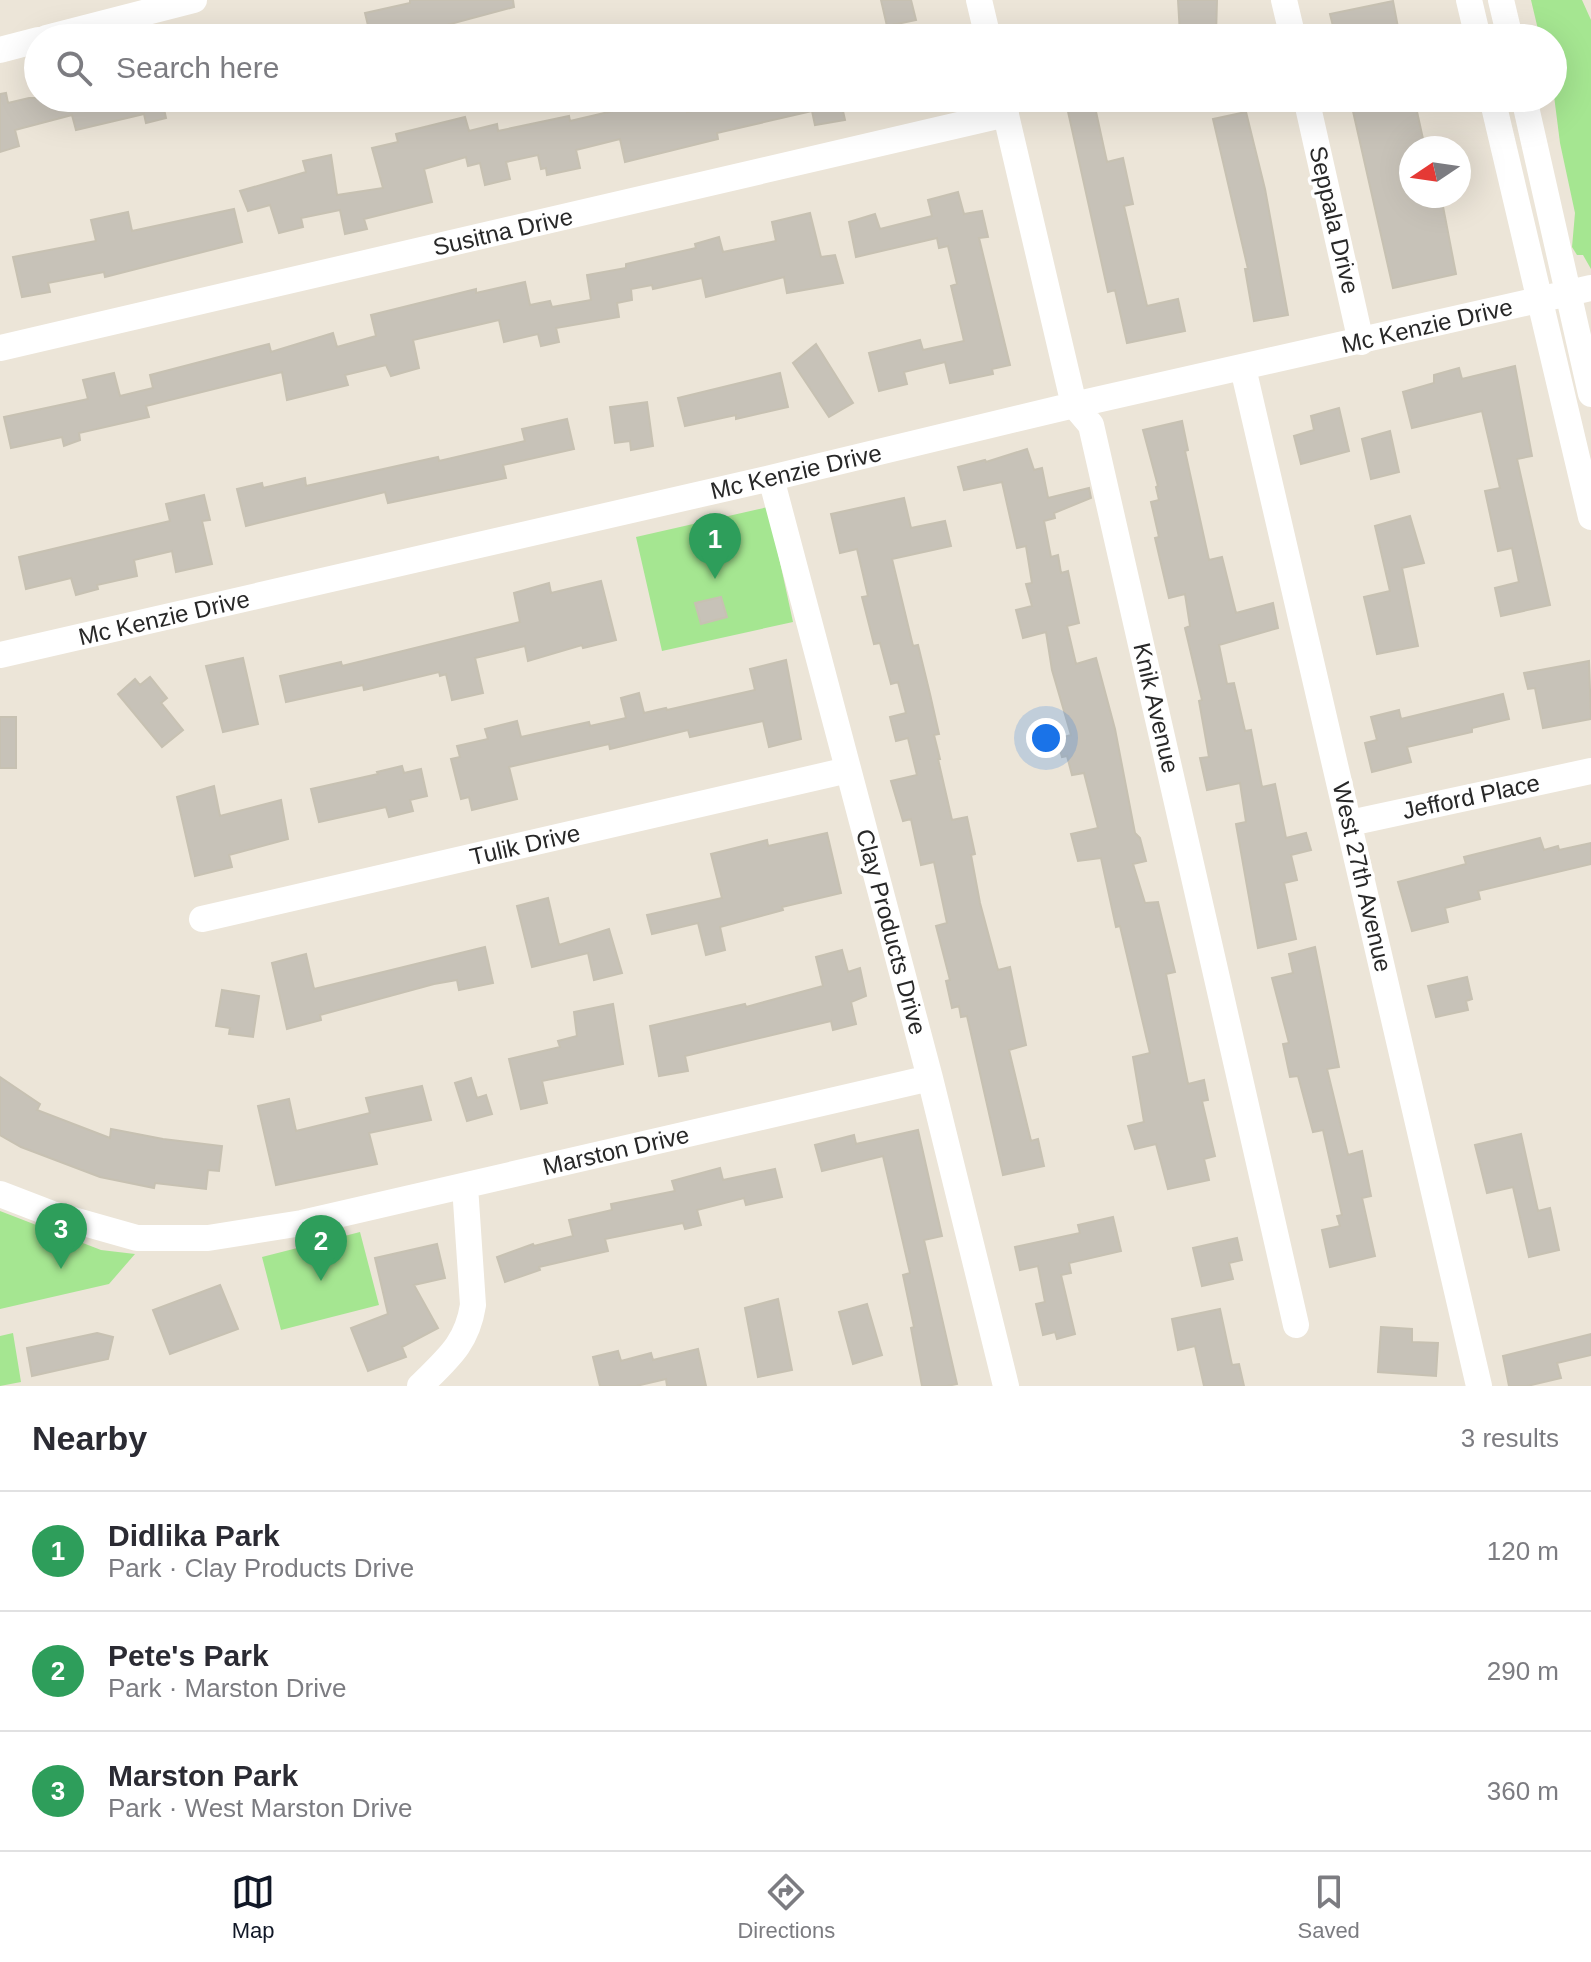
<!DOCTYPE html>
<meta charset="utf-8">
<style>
:root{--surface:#fff;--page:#f7f7f7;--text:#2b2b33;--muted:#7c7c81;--line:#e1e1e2;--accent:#111827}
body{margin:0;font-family:Arial,sans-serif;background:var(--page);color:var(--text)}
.compass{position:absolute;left:1399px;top:136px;width:72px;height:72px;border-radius:50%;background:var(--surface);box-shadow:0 8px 32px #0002;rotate:257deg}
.you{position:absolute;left:1046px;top:738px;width:28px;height:28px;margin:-20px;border:6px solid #fff;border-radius:50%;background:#1a73e8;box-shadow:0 0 0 12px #1a73e833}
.badge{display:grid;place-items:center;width:52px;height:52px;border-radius:50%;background:var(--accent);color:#fff;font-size:26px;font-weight:700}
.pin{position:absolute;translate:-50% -66px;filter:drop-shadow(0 2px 4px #0008)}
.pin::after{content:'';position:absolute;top:42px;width:28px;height:24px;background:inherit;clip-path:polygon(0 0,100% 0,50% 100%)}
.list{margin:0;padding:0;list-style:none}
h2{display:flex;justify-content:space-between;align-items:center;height:104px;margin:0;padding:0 32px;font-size:34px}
h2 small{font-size:26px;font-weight:400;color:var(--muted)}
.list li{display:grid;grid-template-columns:52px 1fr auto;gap:24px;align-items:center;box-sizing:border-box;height:120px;padding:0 32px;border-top:2px solid var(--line)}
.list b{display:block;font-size:30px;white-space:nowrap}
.list p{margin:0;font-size:26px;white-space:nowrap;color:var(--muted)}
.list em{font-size:26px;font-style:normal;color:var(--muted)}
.icon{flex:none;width:44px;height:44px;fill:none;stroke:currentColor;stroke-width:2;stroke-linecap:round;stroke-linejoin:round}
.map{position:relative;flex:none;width:1591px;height:1386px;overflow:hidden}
.search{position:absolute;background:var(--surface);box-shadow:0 8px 32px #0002;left:24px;right:24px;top:24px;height:88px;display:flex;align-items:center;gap:20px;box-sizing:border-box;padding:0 28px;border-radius:44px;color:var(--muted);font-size:30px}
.sheet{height:464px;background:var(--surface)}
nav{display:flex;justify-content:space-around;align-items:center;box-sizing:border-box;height:112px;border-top:2px solid var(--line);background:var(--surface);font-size:22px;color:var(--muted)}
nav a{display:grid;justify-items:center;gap:4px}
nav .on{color:var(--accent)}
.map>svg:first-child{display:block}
.green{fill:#a5e691}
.building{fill:#c7c2b8;stroke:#c7c1b2;stroke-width:2}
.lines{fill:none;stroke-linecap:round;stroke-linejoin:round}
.minor{stroke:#fff;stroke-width:26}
.labels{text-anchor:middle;stroke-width:7;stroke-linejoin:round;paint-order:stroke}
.street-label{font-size:24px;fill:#282828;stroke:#fff}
</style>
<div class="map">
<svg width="1591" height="1386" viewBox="0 0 1591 1386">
<rect width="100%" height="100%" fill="#ece5d8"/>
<path class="green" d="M 1531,0 L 1582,0 L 1591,20 L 1591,269 L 1583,255 L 1577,255 L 1572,247 L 1575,213 L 1560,143 L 1553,88 L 1553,38 L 1540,38 Z
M 768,507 L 793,622 L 662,651 L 636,537 Z
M 0,1211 L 101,1250 L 135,1254 L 109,1284 L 0,1309 Z
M 360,1232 L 379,1305 L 281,1330 L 262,1257 Z
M 13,1333 L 21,1382 L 0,1386 L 0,1336 Z"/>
<path class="building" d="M 410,0 L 513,0 L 514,7 L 417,33 L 417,30 L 383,38 L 371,38 L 365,13 L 410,3 Z
M 881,0 L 911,0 L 916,20 L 887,26 Z
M 1178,0 L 1217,0 L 1216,35 L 1180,34 Z
M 1393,1 L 1400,38 L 1336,38 L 1330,14 Z
M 6,93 L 8,103 L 29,98 L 183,98 L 184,104 L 164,109 L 166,118 L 146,123 L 144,114 L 76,130 L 72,115 L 15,130 L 19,146 L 0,152 L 0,94 Z
M 655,98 L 683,98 L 687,112 L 733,102 L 732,98 L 840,98 L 845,120 L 815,125 L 812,111 L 717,133 L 718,139 L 625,162 L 620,139 L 576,150 L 580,168 L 547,175 L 546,168 L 541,169 L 538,155 L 506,162 L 510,179 L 485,185 L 480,163 L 468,166 L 466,157 L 424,169 L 432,202 L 364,219 L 367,229 L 345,234 L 340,210 L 301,218 L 303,227 L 279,233 L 270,205 L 248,211 L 240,191 L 306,172 L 303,161 L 331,155 L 337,195 L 383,188 L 372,148 L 398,142 L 396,134 L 465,117 L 469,131 L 497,124 L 498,131 L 569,116 L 570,121 L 656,101 Z
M 1065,98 L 1093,98 L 1107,162 L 1123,158 L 1133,204 L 1124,206 L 1147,306 L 1178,299 L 1185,331 L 1127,343 L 1115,290 L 1108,292 Z
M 1350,98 L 1414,98 L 1425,148 L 1411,148 L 1411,196 L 1441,196 L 1456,274 L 1393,288 Z
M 1246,112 L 1265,189 L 1288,315 L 1254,321 L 1245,269 L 1248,269 L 1213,119 Z
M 958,192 L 964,214 L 982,211 L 988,237 L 979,238 L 1010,365 L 992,369 L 993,374 L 950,383 L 945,362 L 904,372 L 907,384 L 879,391 L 869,353 L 920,340 L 923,350 L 964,341 L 951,286 L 957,284 L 948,246 L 939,248 L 937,238 L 856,257 L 849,222 L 875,214 L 880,229 L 932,216 L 928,200 Z
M 234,209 L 242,242 L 105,277 L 104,272 L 48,283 L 50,292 L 22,297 L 13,257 L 96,241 L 91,220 L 128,212 L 132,231 Z
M 810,213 L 821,257 L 835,255 L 843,283 L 787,293 L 784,277 L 706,297 L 702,278 L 653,289 L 652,285 L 631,289 L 632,300 L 617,303 L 619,317 L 556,328 L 559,342 L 541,346 L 538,334 L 504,342 L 499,320 L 413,340 L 419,368 L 391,376 L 386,365 L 345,375 L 348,385 L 287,400 L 282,372 L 146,406 L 149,417 L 79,433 L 80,440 L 64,446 L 62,437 L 11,448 L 4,417 L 88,399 L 83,380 L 114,373 L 120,396 L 153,388 L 150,375 L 269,344 L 271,352 L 333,333 L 337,347 L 376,336 L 371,315 L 476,289 L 476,293 L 525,282 L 530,305 L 550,301 L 552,307 L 591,300 L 587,275 L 626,268 L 626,264 L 696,248 L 695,244 L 719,237 L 723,252 L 776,241 L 772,222 Z
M 816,344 L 853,403 L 829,417 L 793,363 Z
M 1515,366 L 1532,456 L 1517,459 L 1550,605 L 1501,616 L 1495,588 L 1519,582 L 1512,548 L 1498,551 L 1485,491 L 1500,488 L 1482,411 L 1412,428 L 1403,392 L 1434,383 L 1434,375 L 1459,368 L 1462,379 Z
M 780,373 L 788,407 L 736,419 L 736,415 L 685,426 L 678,398 Z
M 647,402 L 653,446 L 631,450 L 630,441 L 615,443 L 610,407 Z
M 1339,408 L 1349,451 L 1301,464 L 1294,436 L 1314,430 L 1311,416 Z
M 567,419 L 574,449 L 503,465 L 506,478 L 388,503 L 385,492 L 246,526 L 237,489 L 262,483 L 263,488 L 305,478 L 306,486 L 438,457 L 439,461 L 525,441 L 522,429 Z
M 1182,421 L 1188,450 L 1185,451 L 1209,560 L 1222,557 L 1236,613 L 1273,603 L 1278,628 L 1219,645 L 1227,684 L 1234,683 L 1245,731 L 1251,730 L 1262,787 L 1275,784 L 1286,838 L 1306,833 L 1311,850 L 1291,855 L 1297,880 L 1284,883 L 1296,939 L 1258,948 L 1236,824 L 1246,822 L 1240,783 L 1207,790 L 1200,758 L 1209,757 L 1199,701 L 1202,700 L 1185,628 L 1190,626 L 1185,594 L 1169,598 L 1155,538 L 1159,537 L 1151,502 L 1159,500 L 1156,487 L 1158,486 L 1143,430 Z
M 1390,431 L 1399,472 L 1371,479 L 1362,439 Z
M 1027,449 L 1034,470 L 1042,468 L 1048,498 L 1089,488 L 1091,498 L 1054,513 L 1055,518 L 1044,521 L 1051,557 L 1058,555 L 1061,573 L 1068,571 L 1079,623 L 1067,626 L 1076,664 L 1096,658 L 1115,729 L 1135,833 L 1140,838 L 1146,861 L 1133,864 L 1145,903 L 1158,902 L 1175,972 L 1166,974 L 1188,1084 L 1204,1080 L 1208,1100 L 1202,1101 L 1215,1156 L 1204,1159 L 1209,1180 L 1168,1189 L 1156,1144 L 1135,1149 L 1128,1126 L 1144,1122 L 1133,1057 L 1150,1053 L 1120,926 L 1116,927 L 1101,858 L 1078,861 L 1071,834 L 1098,828 L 1084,773 L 1072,775 L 1067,756 L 1062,757 L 1057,739 L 1071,735 L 1052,670 L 1046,632 L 1023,638 L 1016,610 L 1032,606 L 1026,584 L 1032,583 L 1026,546 L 1017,548 L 1002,482 L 964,490 L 958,467 L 985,460 L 986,462 Z
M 204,495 L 210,520 L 202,521 L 212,564 L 176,572 L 172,551 L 134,560 L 137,576 L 97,585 L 98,589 L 76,595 L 71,578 L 26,589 L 19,557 L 170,521 L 166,504 Z
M 904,498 L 911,528 L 945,521 L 951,546 L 892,559 L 913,646 L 918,645 L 930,694 L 939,734 L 934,735 L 940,759 L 938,759 L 952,820 L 967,817 L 975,854 L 971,855 L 980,903 L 998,970 L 1010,967 L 1026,1045 L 1009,1050 L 1031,1141 L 1038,1139 L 1044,1166 L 1003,1175 L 967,1016 L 961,1017 L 959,1006 L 952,1008 L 946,981 L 950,980 L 936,926 L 947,923 L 934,862 L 921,865 L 911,819 L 903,821 L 891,781 L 917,775 L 908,738 L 896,741 L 890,717 L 906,713 L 898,682 L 891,684 L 880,643 L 874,644 L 862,597 L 868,596 L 857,549 L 840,553 L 831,514 Z
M 1410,516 L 1424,563 L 1402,568 L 1418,646 L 1377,654 L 1364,597 L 1390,591 L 1375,526 Z
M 601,581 L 616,640 L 583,648 L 582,645 L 528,661 L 525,646 L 475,658 L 483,693 L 452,700 L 446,674 L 440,676 L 439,672 L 364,690 L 363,685 L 286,702 L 280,676 L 341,662 L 342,666 L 520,622 L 514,593 L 549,583 L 551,593 Z
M 721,597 L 727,617 L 701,624 L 695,603 Z
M 243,658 L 258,724 L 223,732 L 206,666 Z
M 786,660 L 801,739 L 769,747 L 763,721 L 690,737 L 688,730 L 610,749 L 609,744 L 509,767 L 517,799 L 472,810 L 469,797 L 461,799 L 451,759 L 460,757 L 457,746 L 488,739 L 485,729 L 517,721 L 521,737 L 589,722 L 590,726 L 626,718 L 621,698 L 639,693 L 644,713 L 666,708 L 667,710 L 755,690 L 750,669 Z
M 1589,661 L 1591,719 L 1543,728 L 1535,688 L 1528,689 L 1524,673 Z
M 150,677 L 167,698 L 161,703 L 183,730 L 162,747 L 118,694 L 135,679 L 140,685 Z
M 1503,694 L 1509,719 L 1472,728 L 1472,732 L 1407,747 L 1411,762 L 1372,772 L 1365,743 L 1377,740 L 1371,717 L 1399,710 L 1401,719 Z
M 0,717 L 16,717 L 16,768 L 0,768 Z
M 402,766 L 404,773 L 421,769 L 427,796 L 410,800 L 413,811 L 389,817 L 386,807 L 319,822 L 311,789 L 378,774 L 377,772 Z
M 214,786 L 220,816 L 281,800 L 288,839 L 229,855 L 232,867 L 195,876 L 177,797 Z
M 827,833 L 841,893 L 782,907 L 783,910 L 720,927 L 725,950 L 706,955 L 698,923 L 652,934 L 647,915 L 722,898 L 711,854 L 767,840 L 768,846 Z
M 1540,838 L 1544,850 L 1558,846 L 1559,850 L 1591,843 L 1591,864 L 1478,891 L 1480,899 L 1445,908 L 1448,922 L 1412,931 L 1398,882 L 1466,864 L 1464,857 Z
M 548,898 L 559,945 L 609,929 L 622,973 L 594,980 L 588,953 L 532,967 L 517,906 Z
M 485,947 L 493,983 L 459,990 L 457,980 L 434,984 L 320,1015 L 321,1020 L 287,1029 L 272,963 L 306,954 L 314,989 Z
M 1315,947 L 1339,1067 L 1327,1069 L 1348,1155 L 1362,1151 L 1371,1196 L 1362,1198 L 1375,1256 L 1330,1267 L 1322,1230 L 1340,1226 L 1337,1216 L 1342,1215 L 1323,1130 L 1313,1132 L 1298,1076 L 1290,1077 L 1283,1044 L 1289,1043 L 1272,978 L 1293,973 L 1289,954 Z
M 842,950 L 848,972 L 860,968 L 866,996 L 851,1002 L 856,1024 L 833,1030 L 831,1021 L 685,1056 L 688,1071 L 659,1076 L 650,1026 L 745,1004 L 746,1007 L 823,986 L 816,957 Z
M 1467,977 L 1472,999 L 1466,1001 L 1468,1010 L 1436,1017 L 1428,986 Z
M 222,990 L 259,996 L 253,1037 L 229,1034 L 230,1028 L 216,1026 Z
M 613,1004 L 623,1064 L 542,1081 L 547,1103 L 521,1109 L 509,1059 L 560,1047 L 558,1041 L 577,1036 L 574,1012 Z
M 0,1077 L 40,1104 L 37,1110 L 110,1138 L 111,1129 L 163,1139 L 222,1146 L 219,1171 L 208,1170 L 206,1189 L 155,1183 L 154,1188 L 100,1177 L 21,1147 L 0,1135 Z
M 471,1078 L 477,1098 L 486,1095 L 492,1114 L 467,1121 L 455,1083 Z
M 422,1086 L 431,1120 L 369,1133 L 377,1164 L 276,1185 L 258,1106 L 289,1099 L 296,1131 L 370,1113 L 366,1098 Z
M 918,1130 L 942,1236 L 924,1240 L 957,1384 L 947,1386 L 922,1386 L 911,1328 L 914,1327 L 903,1275 L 910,1273 L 883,1156 L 822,1171 L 815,1145 L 854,1135 L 856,1144 Z
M 1521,1134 L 1538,1211 L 1550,1208 L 1559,1250 L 1529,1257 L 1513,1187 L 1487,1193 L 1475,1145 Z
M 720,1168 L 723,1180 L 775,1169 L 782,1197 L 746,1205 L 744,1198 L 697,1210 L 701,1225 L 685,1229 L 683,1223 L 605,1239 L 608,1251 L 539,1267 L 540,1270 L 505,1282 L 497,1257 L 533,1244 L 534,1246 L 573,1236 L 569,1220 L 612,1210 L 611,1204 L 675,1191 L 672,1181 Z
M 1113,1217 L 1121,1251 L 1069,1263 L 1071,1273 L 1061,1275 L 1075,1334 L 1057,1339 L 1055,1332 L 1043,1335 L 1036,1304 L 1045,1302 L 1038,1266 L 1020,1270 L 1015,1247 L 1080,1233 L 1078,1225 Z
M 1237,1238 L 1242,1260 L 1229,1263 L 1233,1279 L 1202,1286 L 1193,1248 Z
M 437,1244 L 445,1278 L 414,1285 L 438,1328 L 402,1347 L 406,1357 L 368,1371 L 351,1328 L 388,1314 L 375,1258 Z
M 220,1285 L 238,1329 L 170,1354 L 153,1310 Z
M 778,1299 L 792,1370 L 758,1377 L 745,1308 Z
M 867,1304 L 882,1355 L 853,1364 L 839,1312 Z
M 1220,1309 L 1232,1365 L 1239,1364 L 1244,1386 L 1204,1386 L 1195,1346 L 1178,1350 L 1172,1319 Z
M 1381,1327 L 1412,1329 L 1412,1342 L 1438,1343 L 1436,1376 L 1378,1372 Z
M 97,1333 L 113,1337 L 108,1359 L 32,1376 L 27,1348 Z
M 1591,1334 L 1591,1355 L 1557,1363 L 1561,1378 L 1527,1386 L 1509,1386 L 1503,1356 Z
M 698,1349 L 706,1386 L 667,1386 L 666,1379 L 636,1386 L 600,1386 L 593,1357 L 618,1351 L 621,1361 L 651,1353 L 653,1360 Z"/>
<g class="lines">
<path class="minor" d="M 979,0 L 988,38
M 1284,0 L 1293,38
M 1469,0 L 1478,38
M 1501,0 L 1510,38
M 46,38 L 194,0
M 0,50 L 38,40
M 1002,98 L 1074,405 L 1091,425 L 1296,1325
M 1306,98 L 1361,342
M 1492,98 L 1591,517
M 1524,98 L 1591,394
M 0,348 L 1006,114
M 1243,368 L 1479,1386
M 771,478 L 930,1078 L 1006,1386
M 0,655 L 771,478 L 1074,405 L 1591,288
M 1350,823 L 1591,771
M 202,919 L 848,770
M 0,1194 L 52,1214 L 137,1238 L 208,1238 L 302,1223 L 930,1078
M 420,1386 C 447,1359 467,1344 473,1305 L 465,1186"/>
</g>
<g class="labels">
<g class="street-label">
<text transform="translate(1334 220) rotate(77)" y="8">Seppala Drive</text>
<text transform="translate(503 232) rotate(-13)" y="8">Susitna Drive</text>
<text transform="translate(1427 326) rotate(-13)" y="8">Mc Kenzie Drive</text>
<text transform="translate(796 472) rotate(-13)" y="8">Mc Kenzie Drive</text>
<text transform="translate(164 618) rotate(-13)" y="8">Mc Kenzie Drive</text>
<text transform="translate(1156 708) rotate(77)" y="8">Knik Avenue</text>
<text transform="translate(1471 797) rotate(-12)" y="8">Jefford Place</text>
<text transform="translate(525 845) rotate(-13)" y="8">Tulik Drive</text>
<text transform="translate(1362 877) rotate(77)" y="8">West 27th Avenue</text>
<text transform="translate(891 932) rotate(75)" y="8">Clay Products Drive</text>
<text transform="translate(616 1151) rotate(-13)" y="8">Marston Drive</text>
</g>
</g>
</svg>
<svg class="compass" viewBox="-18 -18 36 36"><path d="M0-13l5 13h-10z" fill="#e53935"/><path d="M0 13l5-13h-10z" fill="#7c7c81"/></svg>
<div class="you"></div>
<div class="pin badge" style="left:715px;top:579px;background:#2e9e5b">1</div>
<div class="pin badge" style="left:321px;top:1281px;background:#2e9e5b">2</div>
<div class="pin badge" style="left:61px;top:1269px;background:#2e9e5b">3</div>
<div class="search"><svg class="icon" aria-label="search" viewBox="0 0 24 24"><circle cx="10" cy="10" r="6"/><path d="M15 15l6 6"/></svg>Search here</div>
</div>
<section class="sheet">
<h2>Nearby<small>3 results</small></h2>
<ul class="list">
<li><span class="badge" style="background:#2e9e5b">1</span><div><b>Didlika Park</b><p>Park · Clay Products Drive</p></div><em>120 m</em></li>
<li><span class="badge" style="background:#2e9e5b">2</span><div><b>Pete's Park</b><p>Park · Marston Drive</p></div><em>290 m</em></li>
<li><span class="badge" style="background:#2e9e5b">3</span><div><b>Marston Park</b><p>Park · West Marston Drive</p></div><em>360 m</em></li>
</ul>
</section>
<nav>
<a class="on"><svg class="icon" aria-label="map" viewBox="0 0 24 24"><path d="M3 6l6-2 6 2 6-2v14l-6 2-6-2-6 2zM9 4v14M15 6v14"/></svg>Map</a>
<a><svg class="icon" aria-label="directions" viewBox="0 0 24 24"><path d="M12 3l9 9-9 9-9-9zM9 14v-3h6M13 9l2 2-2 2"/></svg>Directions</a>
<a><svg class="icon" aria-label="saved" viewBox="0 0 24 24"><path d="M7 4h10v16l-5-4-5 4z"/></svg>Saved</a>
</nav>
